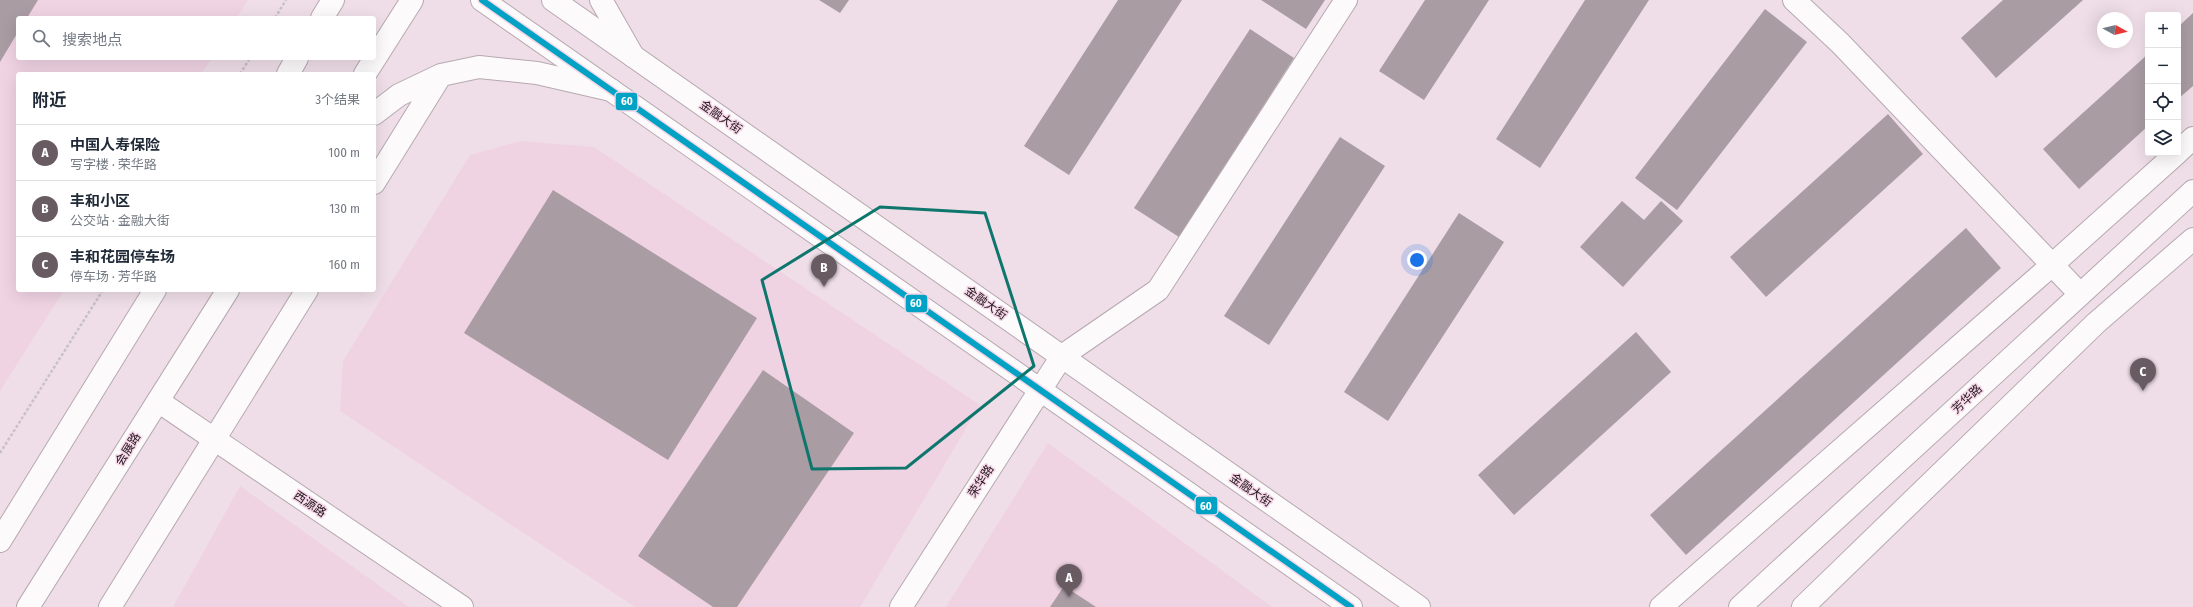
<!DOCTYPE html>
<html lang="zh">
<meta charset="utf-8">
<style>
:root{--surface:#fff;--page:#f2f2f3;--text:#1f2937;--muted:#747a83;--line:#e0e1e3;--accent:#685b62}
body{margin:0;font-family:"Fira Sans Condensed","Noto Sans SC",sans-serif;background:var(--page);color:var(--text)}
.controls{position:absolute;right:12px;top:12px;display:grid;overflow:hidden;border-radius:4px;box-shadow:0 4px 16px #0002}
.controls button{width:36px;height:36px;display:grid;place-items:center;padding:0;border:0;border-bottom:1px solid var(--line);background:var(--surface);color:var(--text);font:20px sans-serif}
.compass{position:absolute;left:2097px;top:12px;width:36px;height:36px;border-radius:50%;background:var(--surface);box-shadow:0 4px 16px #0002;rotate:98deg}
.you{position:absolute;left:1417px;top:260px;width:14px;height:14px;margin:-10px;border:3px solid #fff;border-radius:50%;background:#1a73e8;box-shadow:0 0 0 6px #1a73e833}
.badge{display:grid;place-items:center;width:26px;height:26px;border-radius:50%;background:var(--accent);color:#fff;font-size:13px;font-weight:700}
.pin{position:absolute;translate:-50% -33px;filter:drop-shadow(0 1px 2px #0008)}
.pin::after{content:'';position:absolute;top:21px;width:14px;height:12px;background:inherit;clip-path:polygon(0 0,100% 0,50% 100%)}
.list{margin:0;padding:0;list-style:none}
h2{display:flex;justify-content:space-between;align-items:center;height:52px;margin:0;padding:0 16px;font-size:17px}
h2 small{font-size:13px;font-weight:400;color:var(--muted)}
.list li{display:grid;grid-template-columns:26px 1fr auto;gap:12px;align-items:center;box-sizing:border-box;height:56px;padding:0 16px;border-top:1px solid var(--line)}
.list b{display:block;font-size:15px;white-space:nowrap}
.list p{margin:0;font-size:13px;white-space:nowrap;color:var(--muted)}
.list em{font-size:13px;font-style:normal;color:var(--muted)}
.icon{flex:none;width:22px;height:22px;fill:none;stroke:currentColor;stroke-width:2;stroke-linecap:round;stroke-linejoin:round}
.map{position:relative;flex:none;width:2193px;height:607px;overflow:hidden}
.search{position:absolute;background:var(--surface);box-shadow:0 4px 16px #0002;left:16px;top:16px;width:360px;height:44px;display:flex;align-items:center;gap:10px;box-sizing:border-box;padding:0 14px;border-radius:4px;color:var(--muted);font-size:15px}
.panel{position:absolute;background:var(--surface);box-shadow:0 4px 16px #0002;left:16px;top:72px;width:360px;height:220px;border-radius:4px}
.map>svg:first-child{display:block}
.built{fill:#f0d3e3}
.building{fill:#a99ca3}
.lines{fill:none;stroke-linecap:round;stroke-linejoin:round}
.minor-casing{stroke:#b6a9b0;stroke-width:24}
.tertiary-casing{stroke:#b6a9b0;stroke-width:24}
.secondary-casing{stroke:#b6a9b0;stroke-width:24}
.path{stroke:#c8c2c5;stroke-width:2.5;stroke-dasharray:3 2;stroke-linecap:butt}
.minor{stroke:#fdfafb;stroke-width:22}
.tertiary{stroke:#fdfafb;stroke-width:22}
.secondary{stroke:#fdfafb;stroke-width:22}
.bus-1-casing{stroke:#f6d7e8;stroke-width:9}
.bus-1{stroke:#02a2c5;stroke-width:6}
.marked{fill:none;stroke:#0f766e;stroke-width:3;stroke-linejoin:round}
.labels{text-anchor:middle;stroke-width:3;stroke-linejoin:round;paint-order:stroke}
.street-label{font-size:12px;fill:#1f151b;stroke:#f6d7e8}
.line-badge{stroke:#f6d7e8;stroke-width:1.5}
.badge-label{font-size:11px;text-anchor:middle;font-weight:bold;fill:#fff}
</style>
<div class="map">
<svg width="2193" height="607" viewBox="0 0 2193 607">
<rect width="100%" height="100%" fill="#efdee7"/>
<path class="built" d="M 0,0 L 248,0 L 237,18 L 18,18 L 18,58 L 212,58 L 201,74 L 18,74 L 18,290 L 64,290 L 0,391 Z
M 521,141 L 594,147 L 980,405 L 860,607 L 635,607 L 340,411 L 343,361 L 470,155 Z
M 1048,443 L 1272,607 L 946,607 Z
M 240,486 L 409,607 L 173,607 Z"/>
<path class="building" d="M 0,0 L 38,0 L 27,18 L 18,18 L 18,32 L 0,62 Z
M 819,0 L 849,0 L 840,13 Z
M 1118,0 L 1182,0 L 1069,175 L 1024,146 Z
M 1261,0 L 1325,0 L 1306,29 Z
M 1425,0 L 1489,0 L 1424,100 L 1379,71 Z
M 1585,0 L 1649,0 L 1540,168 L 1496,139 Z
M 2003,0 L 2083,0 L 1996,78 L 1961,38 Z
M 1765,9 L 1807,42 L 1677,210 L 1635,178 Z
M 2193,13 L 2193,86 L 2178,99 L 2178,27 Z
M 1250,29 L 1294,58 L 1179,237 L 1134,208 Z
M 2148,54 L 2148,126 L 2079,189 L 2043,149 Z
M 1888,114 L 1923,154 L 1766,297 L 1730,257 Z
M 1340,137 L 1385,166 L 1269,345 L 1224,316 Z
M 553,190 L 757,318 L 668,460 L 464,333 Z
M 1622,201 L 1644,220 L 1661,201 L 1683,221 L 1623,287 L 1580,247 Z
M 1459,213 L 1504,242 L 1388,421 L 1344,392 Z
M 1966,228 L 2001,268 L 1686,555 L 1650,515 Z
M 1636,332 L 1671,372 L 1514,515 L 1478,475 Z
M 763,370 L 854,433 L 737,607 L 713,607 L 638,556 Z
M 1064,586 L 1096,607 L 1050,607 Z"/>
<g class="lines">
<g class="minor-casing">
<path id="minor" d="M 1794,0 L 1840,43 L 2080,294
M 2178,152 L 2193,138
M 1062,356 L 1158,290 L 1346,0
M 1661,607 L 2052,265 L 2177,153"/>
</g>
<g class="tertiary-casing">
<path id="tertiary" d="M 482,0 L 1351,607
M 553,0 L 1419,607
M 158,401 L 462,607
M 901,607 L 1062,356
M 1740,607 L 2193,191
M 1803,607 L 2096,323 L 2193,239"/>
</g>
<g class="secondary-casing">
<path id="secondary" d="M 601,0 L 633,56
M 322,18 L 333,0
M 288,74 L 297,58
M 365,74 L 412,0
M 374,114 L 399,95 L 441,75 L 479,67 L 537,73 L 611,90
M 374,183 L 441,75
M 0,541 L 155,290
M 28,607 L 228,290
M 110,607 L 307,290"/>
</g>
<path class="path" d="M 275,18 L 286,0
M 240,74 L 250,58
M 0,453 L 103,290"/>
<use href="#minor" class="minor"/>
<use href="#tertiary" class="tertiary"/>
<use href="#secondary" class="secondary"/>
<g class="bus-1-casing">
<path id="bus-1" d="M 482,0 L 1351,607"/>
</g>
<use href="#bus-1" class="bus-1"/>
</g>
<path class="marked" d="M 880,207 L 985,213 L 1034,366 L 906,468 L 812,469 L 762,280 Z"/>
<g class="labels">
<g class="street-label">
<text transform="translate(721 117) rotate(35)" y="4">金融大街</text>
<text transform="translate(986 303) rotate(35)" y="4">金融大街</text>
<text transform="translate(1967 399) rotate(-43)" y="4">芳华路</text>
<text transform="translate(128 449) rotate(-58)" y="4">会展路</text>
<text transform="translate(981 481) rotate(-57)" y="4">荣华路</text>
<text transform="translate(1251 490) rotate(35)" y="4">金融大街</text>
<text transform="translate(310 504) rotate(34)" y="4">西源路</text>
</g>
</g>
<g class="line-badge">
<rect x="615" y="92" width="23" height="19" rx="4" fill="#02a2c5"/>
<rect x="905" y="294" width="23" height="19" rx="4" fill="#02a2c5"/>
<rect x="1195" y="496" width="23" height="19" rx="4" fill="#02a2c5"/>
</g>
<g class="badge-label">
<text x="627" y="105">60</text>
<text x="916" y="307">60</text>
<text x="1206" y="510">60</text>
</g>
</svg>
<div class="controls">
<button>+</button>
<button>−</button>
<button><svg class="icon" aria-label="locate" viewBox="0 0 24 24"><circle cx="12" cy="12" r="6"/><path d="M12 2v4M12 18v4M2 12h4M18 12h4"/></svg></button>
<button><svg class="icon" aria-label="layers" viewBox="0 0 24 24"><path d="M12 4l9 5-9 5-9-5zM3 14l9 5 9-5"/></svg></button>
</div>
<svg class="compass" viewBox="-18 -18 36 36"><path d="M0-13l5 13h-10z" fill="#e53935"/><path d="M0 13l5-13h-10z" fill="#747a83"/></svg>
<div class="you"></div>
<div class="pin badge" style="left:1069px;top:597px">A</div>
<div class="pin badge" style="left:824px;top:287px">B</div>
<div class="pin badge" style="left:2143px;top:391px">C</div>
<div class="search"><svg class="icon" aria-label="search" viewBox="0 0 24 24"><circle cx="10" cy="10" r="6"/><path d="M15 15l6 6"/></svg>搜索地点</div>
<section class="panel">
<h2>附近<small>3个结果</small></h2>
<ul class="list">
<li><span class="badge">A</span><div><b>中国人寿保险</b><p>写字楼 · 荣华路</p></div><em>100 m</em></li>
<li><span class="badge">B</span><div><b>丰和小区</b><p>公交站 · 金融大街</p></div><em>130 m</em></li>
<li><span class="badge">C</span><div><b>丰和花园停车场</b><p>停车场 · 芳华路</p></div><em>160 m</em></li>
</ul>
</section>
</div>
